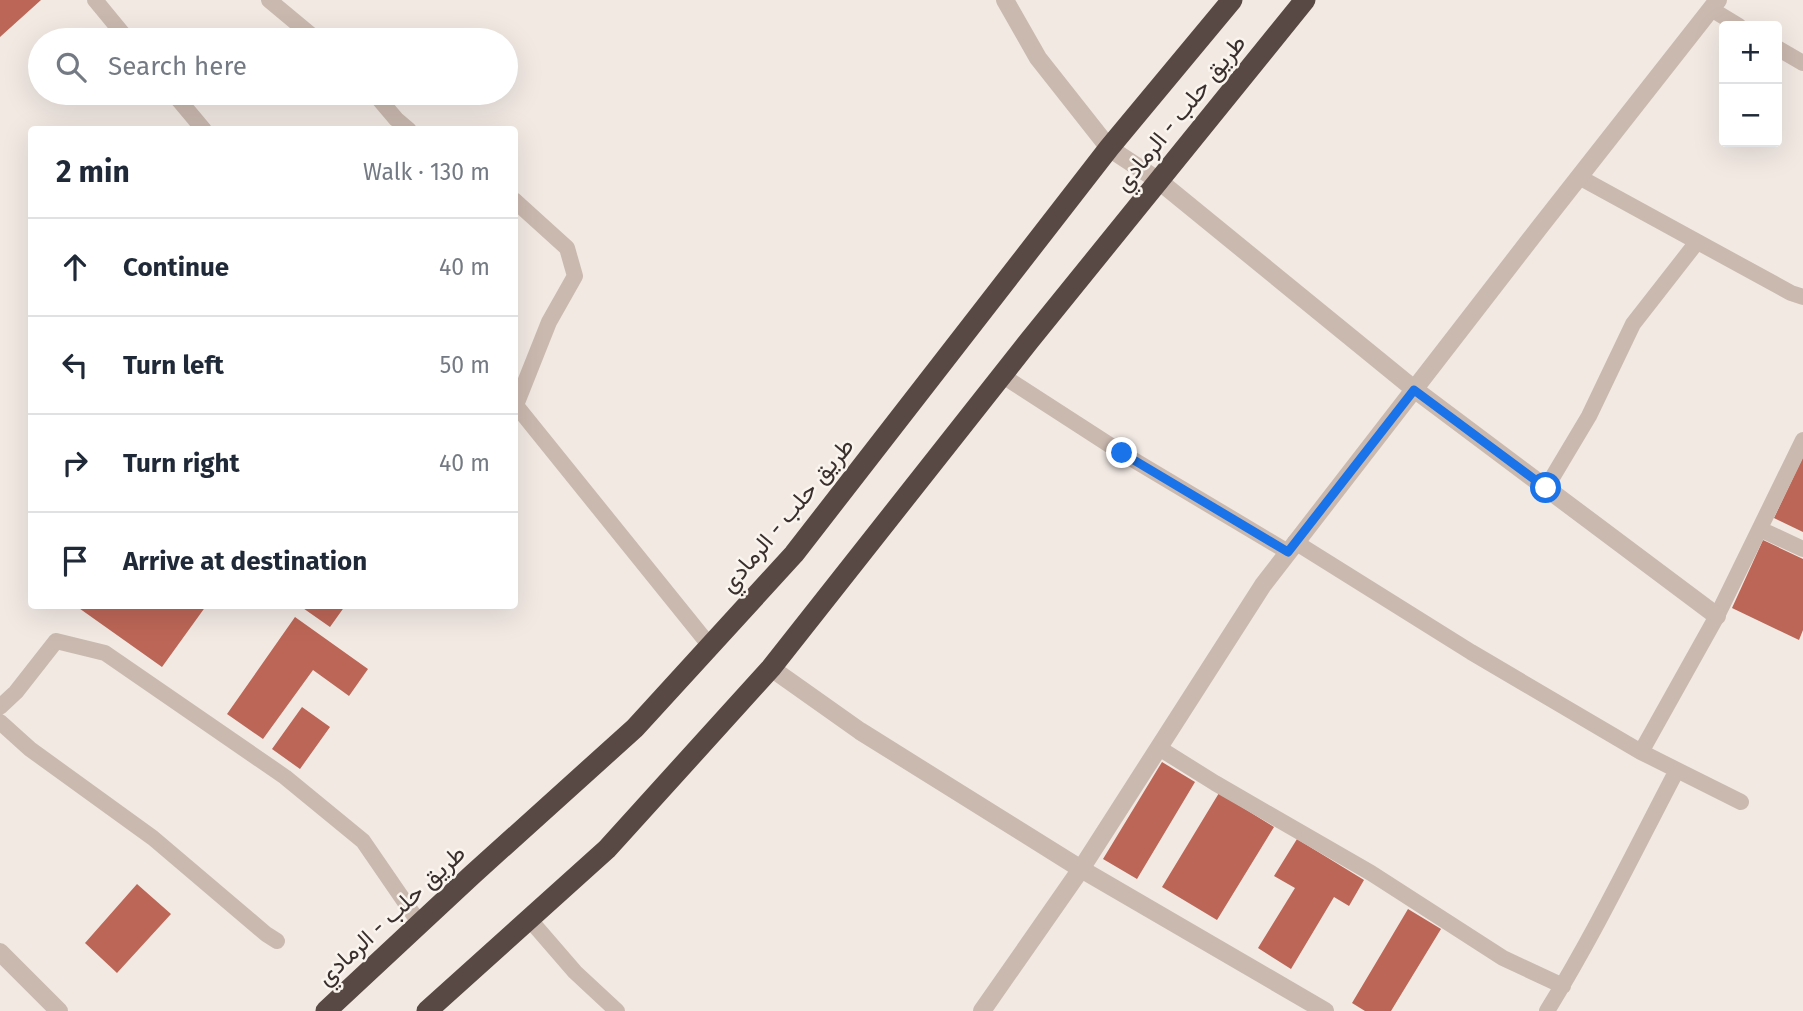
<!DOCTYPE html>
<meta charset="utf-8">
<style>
:root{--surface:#fff;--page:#f2f2f3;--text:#1f2937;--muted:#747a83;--line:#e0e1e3}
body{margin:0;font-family:"Fira Sans",Vazirmatn,sans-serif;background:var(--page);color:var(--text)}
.controls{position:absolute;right:21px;top:21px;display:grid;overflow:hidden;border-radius:7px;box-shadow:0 7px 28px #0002}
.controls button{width:63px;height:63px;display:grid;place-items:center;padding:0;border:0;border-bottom:2px solid var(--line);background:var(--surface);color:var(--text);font:35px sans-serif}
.stop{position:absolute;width:21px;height:21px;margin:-16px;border:5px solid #1a73e8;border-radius:50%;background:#fff}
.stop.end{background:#1a73e8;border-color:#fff;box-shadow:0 2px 7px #0008}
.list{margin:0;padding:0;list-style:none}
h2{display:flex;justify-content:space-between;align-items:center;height:91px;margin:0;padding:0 28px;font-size:30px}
h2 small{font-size:23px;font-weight:400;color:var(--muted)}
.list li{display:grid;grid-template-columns:46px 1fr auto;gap:21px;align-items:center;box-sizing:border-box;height:98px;padding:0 28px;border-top:2px solid var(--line)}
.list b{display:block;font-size:26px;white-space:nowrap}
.list em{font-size:23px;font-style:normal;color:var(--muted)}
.icon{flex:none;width:38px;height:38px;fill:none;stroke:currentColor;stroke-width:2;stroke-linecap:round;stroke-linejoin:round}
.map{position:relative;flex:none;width:1803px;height:1011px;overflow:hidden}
.search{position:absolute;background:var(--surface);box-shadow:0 7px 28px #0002;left:28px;top:28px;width:490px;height:77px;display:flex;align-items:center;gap:18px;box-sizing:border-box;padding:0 24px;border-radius:38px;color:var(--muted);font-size:26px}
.panel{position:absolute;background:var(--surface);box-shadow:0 7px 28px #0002;left:28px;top:126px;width:490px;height:483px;border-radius:7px}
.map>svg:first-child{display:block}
.building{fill:#bc6657}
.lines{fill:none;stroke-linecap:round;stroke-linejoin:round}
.lane{stroke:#cab9af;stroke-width:16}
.street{stroke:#cab9af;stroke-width:18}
.highway{stroke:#594944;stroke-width:21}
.route{stroke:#1a73e8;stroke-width:9}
.labels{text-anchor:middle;stroke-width:5;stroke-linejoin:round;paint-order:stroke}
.street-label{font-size:24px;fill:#392f2c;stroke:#faf4ef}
</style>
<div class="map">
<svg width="1803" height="1011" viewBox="0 0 1803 1011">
<rect width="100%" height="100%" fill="#f2e9e3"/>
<path class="building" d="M 0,0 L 41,0 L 0,37 Z
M 1803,457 L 1803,532 L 1774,518 Z
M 1763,540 L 1803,559 L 1803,630 L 1799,640 L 1732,608 Z
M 76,606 L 206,606 L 162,667 Z
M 300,606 L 345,606 L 330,627 Z
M 295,617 L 368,669 L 349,696 L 313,670 L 263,739 L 227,714 Z
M 302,707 L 330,727 L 300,769 L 272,749 Z
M 1162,762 L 1195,782 L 1137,879 L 1103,859 Z
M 1219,793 L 1274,827 L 1217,920 L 1162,887 Z
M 1297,839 L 1364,880 L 1349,906 L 1334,897 L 1291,969 L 1258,948 L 1295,888 L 1274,876 Z
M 137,884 L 171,914 L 117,973 L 85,943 Z
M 1408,909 L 1441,929 L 1391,1011 L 1365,1011 L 1352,1003 Z"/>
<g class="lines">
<path class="lane" d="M 95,0 L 128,40
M 269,0 L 317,40
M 1711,9 L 1739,26
M 1777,48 L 1803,63
M 173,93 L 204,130
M 374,93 L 396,119 L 409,130
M 1579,177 L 1791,293 L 1803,297
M 514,200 L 567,248 L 575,276 L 549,322 L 516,405
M 1003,376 L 1122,453 L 1288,552
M 514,403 L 710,646
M 1546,488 L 1589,416 L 1633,324 L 1697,242
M 1760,529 L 1803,549
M 1295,542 L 1471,652 L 1641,752 L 1741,802
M 0,707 L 16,692 L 56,641 L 105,653 L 285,777 L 363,841 L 420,924
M 0,722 L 30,749 L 153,838 L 266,934 L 277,941
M 1159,748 L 1215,783 L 1371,873 L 1503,958 L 1563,986
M 1641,752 L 1717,616 L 1803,440
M 530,920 L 575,972 L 617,1011
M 1547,1011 C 1595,933 1635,850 1677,770"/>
<path class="street" d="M 1005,0 L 1038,58 L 1109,148 L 1159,181 L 1414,389 L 1717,616
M 771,668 L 860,731 L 1081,869 L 1325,1011
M 0,952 L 59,1011
M 982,1011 L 1081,869 L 1263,585 L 1539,228 L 1718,0"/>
<path class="highway" d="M 326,1011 L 472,875 L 635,728 L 794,554 L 1109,148 L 1232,0
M 427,1011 L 607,849 L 771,668 L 1029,341 L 1305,0"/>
</g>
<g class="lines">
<path class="route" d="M 1122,453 L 1288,552 L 1414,390 L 1546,488"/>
</g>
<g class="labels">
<g class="street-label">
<text transform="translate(1180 113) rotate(-51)" y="8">طريق حلب - الرمادي</text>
<text transform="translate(787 515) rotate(-50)" y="8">طريق حلب - الرمادي</text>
<text transform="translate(391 915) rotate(-43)" y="8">طريق حلب - الرمادي</text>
</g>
</g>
</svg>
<div class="controls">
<button>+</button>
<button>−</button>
</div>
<div class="stop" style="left:1546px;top:488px"></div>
<div class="stop end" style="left:1122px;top:453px"></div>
<div class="search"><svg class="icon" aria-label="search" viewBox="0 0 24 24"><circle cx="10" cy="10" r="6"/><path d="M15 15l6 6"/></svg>Search here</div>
<section class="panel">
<h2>2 min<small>Walk · 130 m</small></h2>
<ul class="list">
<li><svg class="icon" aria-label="ahead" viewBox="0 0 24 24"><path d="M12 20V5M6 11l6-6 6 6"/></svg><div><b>Continue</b></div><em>40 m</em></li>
<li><svg class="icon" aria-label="left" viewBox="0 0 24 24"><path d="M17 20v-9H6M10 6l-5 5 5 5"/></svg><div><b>Turn left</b></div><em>50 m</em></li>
<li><svg class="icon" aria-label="right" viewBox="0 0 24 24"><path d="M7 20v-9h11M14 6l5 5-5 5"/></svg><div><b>Turn right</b></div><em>40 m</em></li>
<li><svg class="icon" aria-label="arrive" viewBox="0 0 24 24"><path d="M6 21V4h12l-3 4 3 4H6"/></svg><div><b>Arrive at destination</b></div></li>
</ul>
</section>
</div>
